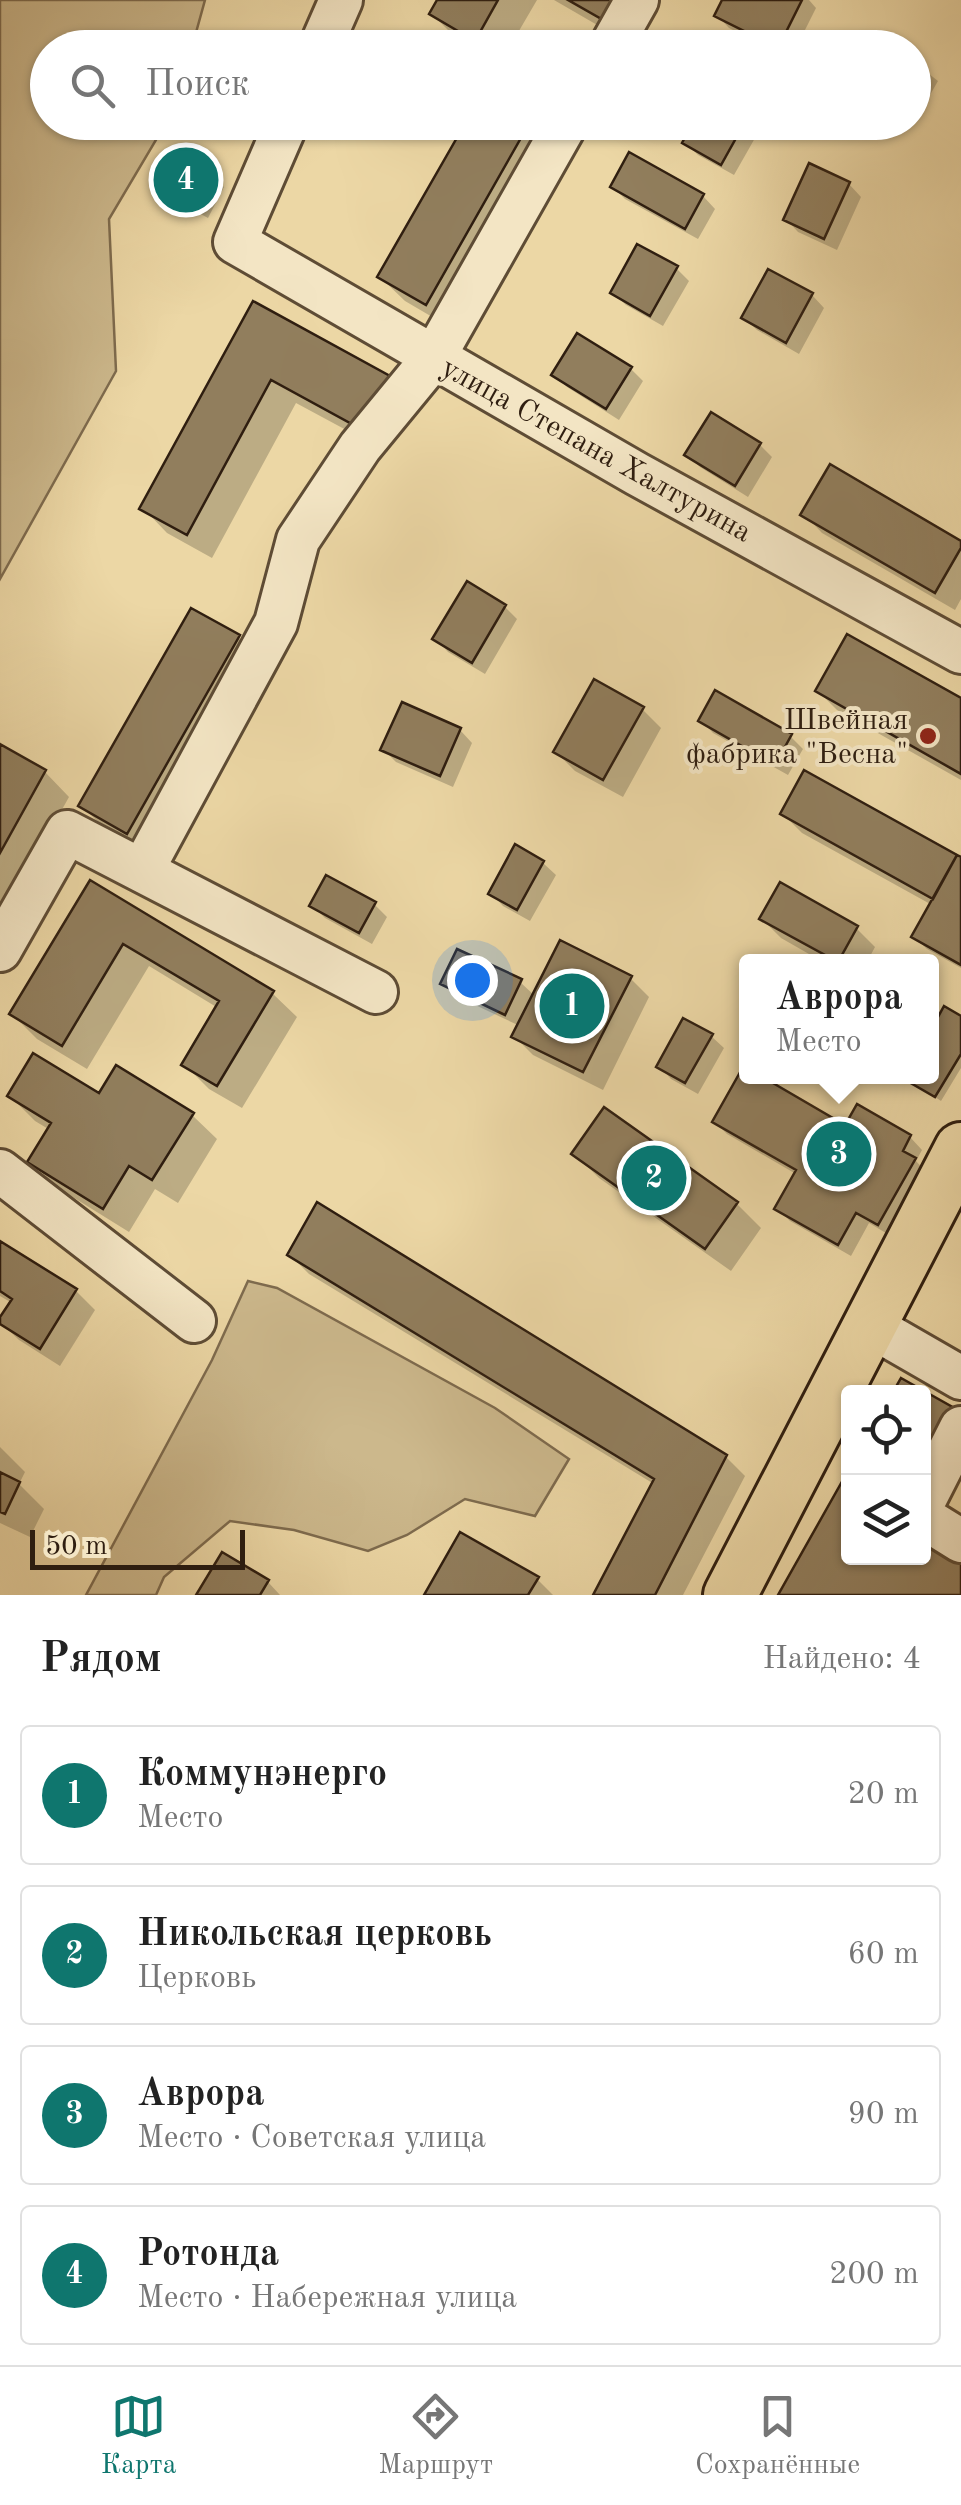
<!DOCTYPE html>
<html lang="ru">
<meta charset="utf-8">
<style>
:root{--surface:#fff;--page:#f6f6f6;--text:#222;--muted:#767676;--line:#e0e0e0;--accent:#0f766e}
body{margin:0;font-family:"Old Standard TT",serif;background:var(--page);color:var(--text)}
.controls{position:absolute;right:30px;bottom:30px;display:grid;overflow:hidden;border-radius:10px;box-shadow:0 2px 8px #0004}
.controls button{width:90px;height:90px;display:grid;place-items:center;padding:0;border:0;border-bottom:2px solid var(--line);background:var(--surface);color:var(--text);font:50px sans-serif}
.scale{position:absolute;left:30px;bottom:25px;width:215px;box-sizing:border-box;padding-left:10px;border:5px solid #2f1e10;border-top:0;font-size:28px;line-height:35px;white-space:nowrap;color:#2f1e10;-webkit-text-stroke:8px #f3e5c4;paint-order:stroke}
.you{position:absolute;left:472px;top:980px;width:35px;height:35px;margin:-25px;border:8px solid #fff;border-radius:50%;background:#1a73e8;box-shadow:0 0 0 15px #1a73e833}
.badge{display:grid;place-items:center;width:65px;height:65px;border-radius:50%;background:var(--accent);color:#fff;font-size:32px;font-weight:700}
.pin{position:absolute;translate:-50% -50%;border:5px solid #fff;box-shadow:0 2px 10px #0006}
.popup{position:absolute;left:739px;top:954px;width:200px;height:130px;box-sizing:border-box;display:grid;place-content:center;border-radius:10px;background:var(--surface);filter:drop-shadow(0 2px 8px #0005);font-size:32px;white-space:nowrap;color:var(--muted)}
.popup b{font-size:38px;color:var(--text)}
.popup::after{content:'';position:absolute;left:50%;top:100%;margin-left:-20px;border:20px solid transparent;border-top-color:var(--surface)}
.list{margin:0;padding:0;list-style:none}
h2{display:flex;justify-content:space-between;align-items:center;height:130px;margin:0;padding:0 40px;font-size:42px}
h2 small{font-size:32px;font-weight:400;color:var(--muted)}
.list li{display:grid;grid-template-columns:65px 1fr auto;gap:30px;align-items:center;box-sizing:border-box;height:140px;margin:0 20px 20px;padding:0 20px;border:2px solid var(--line);border-radius:10px}
.list b{display:block;font-size:38px;white-space:nowrap}
.list p{margin:0;font-size:32px;white-space:nowrap;color:var(--muted)}
.list em{font-size:32px;font-style:normal;color:var(--muted)}
.icon{flex:none;width:55px;height:55px;fill:none;stroke:currentColor;stroke-width:2;stroke-linecap:round;stroke-linejoin:round}
.map{position:relative;flex:none;width:961px;height:1595px;overflow:hidden}
.search{position:absolute;background:var(--surface);box-shadow:0 2px 8px #0004;left:30px;right:30px;top:30px;height:110px;display:flex;align-items:center;gap:25px;box-sizing:border-box;padding:0 35px;border-radius:55px;color:var(--muted);font-size:38px}
.sheet{height:770px;background:var(--surface)}
nav{display:flex;justify-content:space-around;align-items:center;box-sizing:border-box;height:140px;border-top:2px solid var(--line);background:var(--surface);font-size:28px;color:var(--muted)}
nav a{display:grid;justify-items:center;gap:5px}
nav .on{color:var(--accent)}
.map>svg:first-child{display:block}
.green{fill:#ccb88c;stroke:#7e6b4e;stroke-width:2.5}
.shadow{fill:#0003}
.building{fill:#917e5d;stroke:#2f1e10;stroke-width:2.5}
.lines{fill:none;stroke-linecap:round;stroke-linejoin:round}
.minor-casing{stroke:#5e4c35;stroke-width:48}
.major-casing{stroke:#2f1e10;stroke-width:58}
.minor{stroke:#f3e5c4;stroke-width:42}
.major{stroke:#ecd7a5;stroke-width:52}
.poi-dot{fill:#8f2418;stroke:#f3e5c4;stroke-width:4}
.labels{text-anchor:middle;stroke-width:8;stroke-linejoin:round;paint-order:stroke}
.street-label{font-size:30px;fill:#2f1e10;stroke:#f3e5c4}
.poi-label{font-size:30px;fill:#2f1e10;stroke:#f3e5c4;text-anchor:end}
</style>
<div class="map">
<svg width="961" height="1595" viewBox="0 0 961 1595">
<rect width="100%" height="100%" fill="#ecd7a5"/>
<filter id="stains"><feTurbulence type="fractalNoise" baseFrequency=".002" numOctaves="4"/><feColorMatrix values="0 0 0 0 .2 0 0 0 0 .09 0 0 0 0 .02 0 0 0 .5 -.17"/></filter>
<radialGradient id="worn" r=".72"><stop offset=".6" stop-color="#630" stop-opacity="0"/><stop offset="1" stop-color="#630" stop-opacity=".3"/></radialGradient>
<path class="green" d="M 0,0 L 205,0 L 192,47 L 48,48 L 48,122 L 166,123 L 109,219 L 116,371 L 0,579 Z
M 248,1281 L 277,1288 L 495,1408 L 569,1459 L 535,1516 L 465,1499 L 407,1535 L 368,1551 L 294,1530 L 230,1521 L 164,1577 L 156,1595 L 86,1595 L 212,1360 Z"/>
<path class="shadow" d="M 440,0 L 537,0 L 509,48 L 472,48 L 456,38 L 432,14 Z
M 554,0 L 652,0 L 630,44 Z
M 724,0 L 809,0 L 816,8 L 796,48 L 768,48 L 729,28 L 717,15 Z
M 875,40 L 888,48 L 871,48 Z
M 914,62 L 938,81 L 919,114 L 914,111 Z
M 468,122 L 563,122 L 451,328 L 405,301 L 380,277 Z
M 684,122 L 751,122 L 759,131 L 734,175 L 698,155 L 685,142 L 692,131 Z
M 212,175 L 224,187 L 208,218 L 175,200 L 162,187 Z
M 849,184 L 861,197 L 837,250 L 798,232 L 786,219 Z
M 613,187 L 703,196 L 715,209 L 698,239 L 625,199 Z
M 676,268 L 689,281 L 663,326 L 626,305 L 613,293 Z
M 769,272 L 812,295 L 824,308 L 799,354 L 757,330 L 744,318 Z
M 254,304 L 389,378 L 413,402 L 387,452 L 296,403 L 212,558 L 167,533 L 143,508 Z
M 631,369 L 643,381 L 619,420 L 567,387 L 554,375 Z
M 760,445 L 772,457 L 748,497 L 700,467 L 687,455 Z
M 804,514 L 961,543 L 961,599 L 955,610 L 822,533 Z
M 505,607 L 517,619 L 485,674 L 448,652 L 436,639 Z
M 238,637 L 263,662 L 152,857 L 106,830 L 82,806 Z
M 818,691 L 961,701 L 961,780 L 837,710 Z
M 642,709 L 661,728 L 623,797 L 575,771 L 556,752 Z
M 701,720 L 790,736 L 803,749 L 788,775 L 713,733 Z
M 460,730 L 472,743 L 453,787 L 396,762 L 383,749 Z
M 0,747 L 45,772 L 69,797 L 0,920 Z
M 783,814 L 961,860 L 961,968 L 927,949 L 914,937 L 932,905 L 802,833 Z
M 543,863 L 556,875 L 530,921 L 503,906 L 491,893 Z
M 90,884 L 272,993 L 297,1017 L 242,1108 L 209,1089 L 184,1064 L 218,1008 L 149,966 L 87,1069 L 37,1039 L 12,1014 Z
M 374,904 L 387,917 L 372,944 L 325,918 L 312,905 Z
M 762,919 L 856,928 L 875,947 L 867,962 L 823,962 L 781,938 Z
M 630,978 L 649,997 L 603,1090 L 533,1055 L 514,1036 L 520,1026 L 456,996 L 443,984 L 520,982 L 535,996 Z
M 945,1010 L 961,1019 L 961,1068 L 941,1101 L 905,1077 L 932,1076 L 932,1033 Z
M 711,1036 L 724,1048 L 698,1094 L 671,1079 L 659,1066 Z
M 744,1070 L 746,1076 L 846,1128 L 910,1137 L 922,1150 L 916,1161 L 927,1173 L 891,1236 L 869,1223 L 851,1256 L 790,1221 L 777,1208 L 796,1174 L 727,1134 L 715,1122 Z
M 10,1096 L 100,1096 L 192,1115 L 217,1139 L 178,1203 L 155,1189 L 129,1232 L 55,1186 L 30,1161 L 50,1130 L 35,1121 Z
M 574,1153 L 737,1204 L 761,1228 L 731,1271 L 599,1178 Z
M 0,1244 L 76,1291 L 95,1310 L 60,1366 L 19,1340 L 0,1322 L 12,1303 L 0,1296 Z
M 290,1255 L 726,1457 L 745,1476 L 683,1595 L 595,1595 L 654,1484 L 309,1274 Z
M 0,1447 L 25,1472 L 19,1484 L 44,1509 L 30,1537 L 0,1523 Z
M 848,1476 L 848,1558 L 924,1558 L 924,1545 L 961,1567 L 961,1595 L 781,1595 Z
M 223,1555 L 268,1582 L 280,1595 L 199,1595 Z
M 537,1579 L 553,1595 L 427,1595 Z"/>
<path class="building" d="M 437,0 L 498,0 L 475,41 L 429,14 Z
M 568,0 L 617,0 L 605,21 Z
M 722,0 L 802,0 L 778,48 L 714,16 Z
M 466,122 L 530,122 L 426,305 L 377,277 Z
M 684,122 L 745,122 L 721,165 L 682,143 L 691,126 Z
M 629,152 L 704,194 L 685,229 L 610,187 Z
M 177,154 L 213,173 L 195,207 L 159,188 Z
M 809,163 L 850,182 L 824,239 L 783,220 Z
M 637,244 L 678,266 L 650,316 L 610,293 Z
M 768,269 L 813,293 L 786,343 L 741,318 Z
M 253,301 L 390,376 L 361,429 L 271,380 L 187,535 L 139,509 Z
M 577,333 L 632,367 L 606,409 L 551,375 Z
M 711,412 L 761,443 L 735,486 L 684,455 Z
M 830,464 L 961,541 L 961,548 L 935,593 L 800,515 Z
M 467,581 L 506,605 L 472,663 L 432,639 Z
M 191,608 L 240,635 L 127,834 L 78,806 Z
M 847,634 L 961,698 L 961,774 L 815,691 Z
M 594,679 L 644,707 L 603,780 L 553,752 Z
M 715,690 L 792,734 L 775,765 L 698,721 Z
M 402,702 L 461,728 L 440,776 L 380,750 Z
M 0,744 L 46,770 L 0,853 Z
M 804,770 L 957,855 L 933,899 L 780,814 Z
M 515,844 L 544,861 L 517,910 L 488,894 Z
M 957,855 L 961,857 L 961,965 L 911,937 Z
M 326,875 L 376,902 L 359,933 L 309,906 Z
M 90,880 L 274,991 L 217,1086 L 181,1065 L 219,1001 L 123,944 L 62,1046 L 9,1014 Z
M 780,882 L 858,926 L 838,962 L 759,919 Z
M 560,940 L 632,976 L 583,1072 L 511,1037 Z
M 457,949 L 522,979 L 505,1015 L 440,984 Z
M 944,1006 L 961,1016 L 961,1054 L 935,1097 L 902,1078 L 932,1076 L 932,1028 Z
M 683,1018 L 713,1034 L 685,1083 L 656,1067 Z
M 33,1053 L 99,1093 L 116,1065 L 194,1113 L 152,1180 L 129,1166 L 103,1209 L 27,1162 L 51,1123 L 7,1096 Z
M 743,1067 L 746,1076 L 761,1076 L 845,1125 L 857,1104 L 911,1135 L 903,1151 L 916,1158 L 878,1225 L 856,1213 L 838,1245 L 774,1209 L 796,1170 L 712,1122 Z
M 604,1107 L 738,1202 L 705,1249 L 571,1154 Z
M 317,1202 L 727,1455 L 655,1595 L 593,1595 L 654,1479 L 287,1255 Z
M 0,1241 L 77,1289 L 40,1349 L 0,1324 L 0,1317 L 12,1299 L 0,1291 Z
M 901,1378 L 956,1409 L 924,1465 L 924,1392 L 893,1392 Z
M 848,1471 L 848,1558 L 924,1558 L 924,1543 L 961,1564 L 961,1595 L 778,1595 Z
M 0,1472 L 20,1482 L 5,1514 L 0,1512 Z
M 460,1532 L 539,1577 L 528,1595 L 424,1595 Z
M 222,1552 L 269,1580 L 260,1595 L 196,1595 Z"/>
<g class="lines">
<g class="minor-casing">
<path id="minor" d="M 320,48 L 341,0
M 610,48 L 637,0
M 287,122 L 235,242 L 637,474 L 961,652
M 143,869 L 276,623 L 298,540 L 360,447 L 434,357 L 567,122
M 0,950 L 67,832 L 376,992
M 0,1171 L 194,1321
M 869,1325 L 961,1378
M 924,1501 L 961,1428
M 924,1518 L 961,1541"/>
</g>
<g class="major-casing">
<path id="major" d="M 730,1595 L 961,1149"/>
</g>
<use href="#minor" class="minor"/>
<use href="#major" class="major"/>
</g>
<circle class="poi-dot" cx="928" cy="736" r="10"/>
<g class="labels">
<g class="street-label">
<text transform="translate(597 449) rotate(29)" y="10">улица Степана Халтурина</text>
</g>
<g class="poi-label">
<text x="908" y="729">Швейная<tspan x="908" dy="34">фабрика "Весна"</tspan></text>
</g>
</g>
<rect width="100%" height="100%" filter="url(#stains)"/>
<rect width="100%" height="100%" fill="url(#worn)"/>
</svg>
<div class="controls">
<button><svg class="icon" aria-label="locate" viewBox="0 0 24 24"><circle cx="12" cy="12" r="6"/><path d="M12 2v4M12 18v4M2 12h4M18 12h4"/></svg></button>
<button><svg class="icon" aria-label="layers" viewBox="0 0 24 24"><path d="M12 4l9 5-9 5-9-5zM3 14l9 5 9-5"/></svg></button>
</div>
<div class="scale">50 m</div>
<div class="you"></div>
<div class="pin badge" style="left:572px;top:1006px">1</div>
<div class="pin badge" style="left:654px;top:1178px">2</div>
<div class="pin badge" style="left:839px;top:1154px">3</div>
<div class="popup"><b>Аврора</b>Место</div>
<div class="pin badge" style="left:186px;top:180px">4</div>
<div class="search"><svg class="icon" aria-label="search" viewBox="0 0 24 24"><circle cx="10" cy="10" r="6"/><path d="M15 15l6 6"/></svg>Поиск</div>
</div>
<section class="sheet">
<h2>Рядом<small>Найдено: 4</small></h2>
<ul class="list">
<li><span class="badge">1</span><div><b>Коммунэнерго</b><p>Место</p></div><em>20 m</em></li>
<li><span class="badge">2</span><div><b>Никольская церковь</b><p>Церковь</p></div><em>60 m</em></li>
<li><span class="badge">3</span><div><b>Аврора</b><p>Место · Советская улица</p></div><em>90 m</em></li>
<li><span class="badge">4</span><div><b>Ротонда</b><p>Место · Набережная улица</p></div><em>200 m</em></li>
</ul>
</section>
<nav>
<a class="on"><svg class="icon" aria-label="map" viewBox="0 0 24 24"><path d="M3 6l6-2 6 2 6-2v14l-6 2-6-2-6 2zM9 4v14M15 6v14"/></svg>Карта</a>
<a><svg class="icon" aria-label="directions" viewBox="0 0 24 24"><path d="M12 3l9 9-9 9-9-9zM9 14v-3h6M13 9l2 2-2 2"/></svg>Маршрут</a>
<a><svg class="icon" aria-label="saved" viewBox="0 0 24 24"><path d="M7 4h10v16l-5-4-5 4z"/></svg>Сохранённые</a>
</nav>
